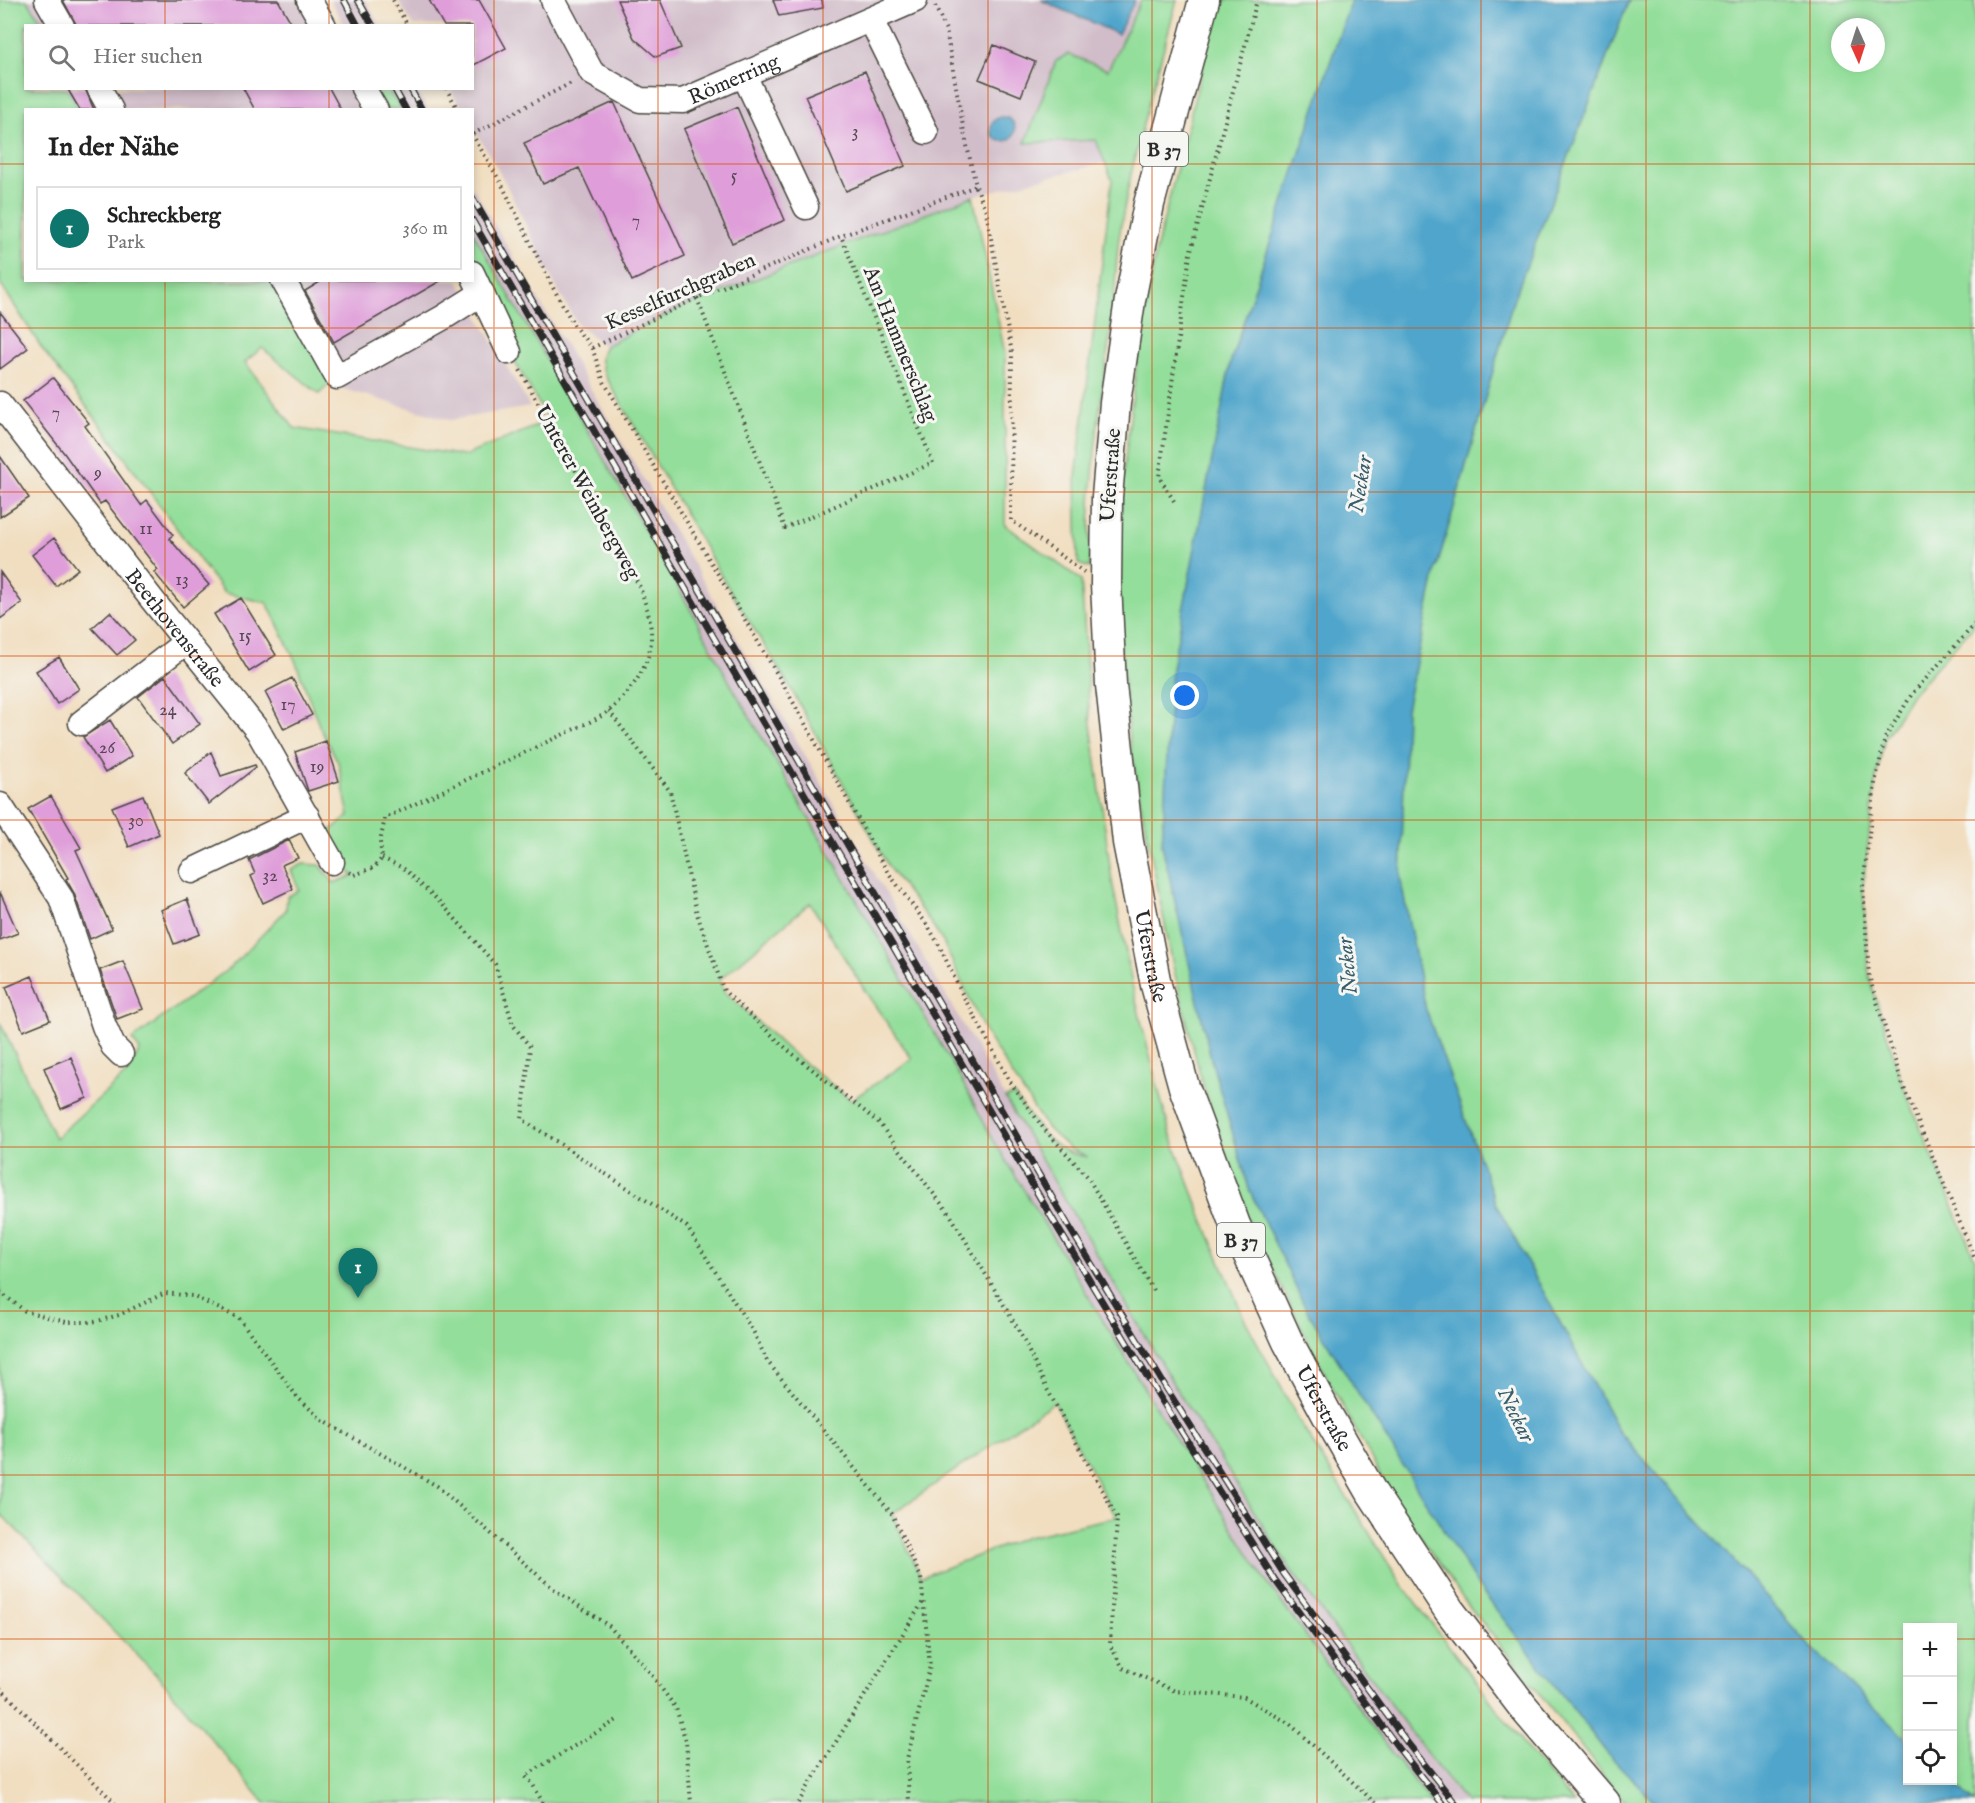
<!DOCTYPE html>
<html lang="de">
<meta charset="utf-8">
<style>
:root{--surface:#fff;--page:#f6f6f6;--text:#222;--muted:#767676;--line:#e0e0e0;--accent:#0f766e}
body{margin:0;font-family:"IM FELL English",serif;background:var(--page);color:var(--text)}
.controls{position:absolute;right:18px;bottom:18px;display:grid;overflow:hidden;border-radius:0px;box-shadow:0 3px 9px #0003}
.controls button{width:54px;height:54px;display:grid;place-items:center;padding:0;border:0;border-bottom:2px solid var(--line);background:var(--surface);color:var(--text);font:30px sans-serif}
.compass{position:absolute;left:1831px;top:18px;width:54px;height:54px;border-radius:50%;background:var(--surface);box-shadow:0 3px 9px #0003;rotate:177deg}
.you{position:absolute;left:1185px;top:696px;width:21px;height:21px;margin:-15px;border:4px solid #fff;border-radius:50%;background:#1a73e8;box-shadow:0 0 0 9px #1a73e833}
.badge{display:grid;place-items:center;width:39px;height:39px;border-radius:50%;background:var(--accent);color:#fff;font-size:20px;font-weight:700}
.pin{position:absolute;translate:-50% -50px;filter:drop-shadow(0 2px 3px #0008)}
.pin::after{content:'';position:absolute;top:32px;width:21px;height:18px;background:inherit;clip-path:polygon(0 0,100% 0,50% 100%)}
.list{margin:0;padding:0;list-style:none}
h2{display:flex;justify-content:space-between;align-items:center;height:78px;margin:0;padding:0 24px;font-size:26px}
h2 small{font-size:20px;font-weight:400;color:var(--muted)}
.list li{display:grid;grid-template-columns:39px 1fr auto;gap:18px;align-items:center;box-sizing:border-box;height:84px;margin:0 12px 12px;padding:0 12px;border:2px solid var(--line);border-radius:0px}
.list b{display:block;font-size:22px;white-space:nowrap}
.list p{margin:0;font-size:20px;white-space:nowrap;color:var(--muted)}
.list em{font-size:20px;font-style:normal;color:var(--muted)}
.icon{flex:none;width:33px;height:33px;fill:none;stroke:currentColor;stroke-width:2;stroke-linecap:round;stroke-linejoin:round}
.map{position:relative;flex:none;width:1975px;height:1803px;overflow:hidden}
.search{position:absolute;background:var(--surface);box-shadow:0 3px 9px #0003;left:24px;top:24px;width:450px;height:66px;display:flex;align-items:center;gap:15px;box-sizing:border-box;padding:0 21px;border-radius:0px;color:var(--muted);font-size:22px}
.panel{position:absolute;background:var(--surface);box-shadow:0 3px 9px #0003;left:24px;top:108px;width:450px;height:174px;border-radius:0px}
.map>svg:first-child{display:block}
.industrial{fill:#d1bdc9}
.green{fill:#93de9a;stroke:#5f8462;stroke-width:1.5;fill-rule:evenodd}
.water{fill:#4fa5cb;stroke:#3d687b;stroke-width:1.5}
.building{fill:#df9ed9}
.lines{fill:none;stroke-linecap:round;stroke-linejoin:round}
.minor-casing{stroke:#494641;stroke-width:27}
.major-casing{stroke:#494641;stroke-width:33}
.path{stroke:#494641;stroke-width:4;stroke-dasharray:1.5 4.5;stroke-linecap:butt}
.minor{stroke:#fff;stroke-width:24}
.major{stroke:#fff;stroke-width:30}
.rail-casing{stroke:#2b2b2b;stroke-width:7}
.rail{stroke:#f6f6f2;stroke-width:4.5;stroke-dasharray:14;stroke-linecap:butt}
.grid{fill:none;stroke:#d5540f;stroke-width:1.5;stroke-opacity:0.55}
.labels{text-anchor:middle;stroke-width:6;stroke-linejoin:round;paint-order:stroke}
.number-label{font-size:18px;fill:#584856}
.shield{fill:#f6f6f2;stroke:#686867;stroke-width:1.5}
.shield-label{font-size:20px;font-weight:bold;fill:#2b2b2b}
.street-label{font-size:21px;fill:#2b2b2b;stroke:#f6f6f2}
.water-label{font-size:22px;font-style:italic;fill:#395c6b;stroke:#f6f6f2}
</style>
<div class="map">
<svg width="1975" height="1803" viewBox="0 0 1975 1803">
<rect width="100%" height="100%" fill="#f6f6f2"/>
<filter id="ink" filterUnits="userSpaceOnUse"><feTurbulence type="fractalNoise" baseFrequency=".0167" numOctaves="2"/><feDisplacementMap in="SourceGraphic" scale="12" xChannelSelector="R" yChannelSelector="G"/><feConvolveMatrix kernelMatrix="1 2 1 2 8 2 1 2 1" color-interpolation-filters="sRGB"/></filter>
<filter id="wash" filterUnits="userSpaceOnUse"><feTurbulence type="fractalNoise" baseFrequency=".008" numOctaves="4" result="noise"/><feDisplacementMap in="SourceGraphic" scale="24" xChannelSelector="R" yChannelSelector="G"/><feGaussianBlur stdDeviation="1.35" result="paint"/><feColorMatrix in="noise" values="0 0 0 0 0 0 0 0 0 0 0 0 0 0 0 0 0 1.4 0 .05"/><feComposite in="paint" operator="in"/></filter>
<g filter="url(#wash)">
<rect width="100%" height="100%" fill="#f1dec0"/>
<path class="industrial" d="M 0,0 L 298,0 L 313,25 L 26,26 L 26,88 L 349,89 L 361,109 L 26,110 L 26,280 L 458,281 L 530,407 L 450,420 L 316,381 L 286,316 L 128,415 L 0,271 Z
M 330,0 L 365,0 L 380,25 L 345,25 Z
M 398,0 L 1164,0 L 1115,160 L 973,196 L 680,308 L 605,346 L 578,325 L 555,285 L 505,182 L 473,127 L 472,110 L 462,109 L 450,89 L 472,88 L 472,26 L 413,25 Z
M 388,89 L 416,89 L 428,109 L 402,109 Z
M 472,186 L 1175,1387 L 1291,1570 L 1416,1739 L 1466,1803 L 1432,1803 L 1394,1756 L 1268,1584 L 1152,1401 L 991,1136 L 957,1072 L 730,683 L 696,619 L 473,232 Z"/>
<path class="green" d="M 0,0 L 27,0 L 44,25 L 26,26 L 26,88 L 67,89 L 80,109 L 26,110 L 26,280 L 283,281 L 337,377 L 319,394 L 262,348 L 245,362 L 294,428 L 464,456 L 549,421 L 509,352 L 473,273 L 473,232 L 696,619 L 730,683 L 957,1072 L 991,1136 L 1152,1401 L 1268,1584 L 1394,1756 L 1432,1803 L 265,1803 L 163,1682 L 0,1513 L 0,1022 L 55,1138 L 126,1074 L 140,1050 L 132,1040 L 231,967 L 286,910 L 287,897 L 299,890 L 291,870 L 303,864 L 320,865 L 334,883 L 354,875 L 332,862 L 319,839 L 349,816 L 338,762 L 320,728 L 295,660 L 267,603 L 224,593 L 106,432 L 43,350 L 0,283 ZM 810,903 L 869,997 L 912,1059 L 851,1100 L 788,1050 L 724,991 L 720,979 ZM 1054,1402 L 1116,1517 L 1027,1537 L 921,1577 L 892,1514 Z
M 1141,0 L 1177,0 C 1156,78 1131,158 1119,238 C 1115,268 1115,299 1111,329 C 1099,409 1088,487 1090,568 L 1078,564 L 1076,477 L 1112,180 L 1096,140 L 1025,143 L 1056,61 L 1068,54 L 1108,70 Z
M 1222,0 L 1351,0 L 1231,360 L 1172,668 L 1162,845 L 1212,1063 L 1249,1189 L 1306,1309 L 1478,1586 L 1606,1752 L 1656,1803 L 1627,1803 L 1618,1794 L 1548,1704 L 1464,1600 L 1391,1494 L 1348,1416 L 1315,1355 L 1244,1211 L 1201,1078 L 1174,970 L 1140,799 L 1129,737 L 1118,622 L 1122,484 L 1138,353 L 1156,251 L 1210,37 Z
M 1629,0 L 1975,0 L 1975,624 L 1912,694 L 1885,738 L 1875,784 L 1863,886 L 1869,976 L 1902,1083 L 1975,1259 L 1975,1803 L 1950,1781 L 1952,1780 L 1952,1628 L 1908,1628 L 1907,1739 L 1806,1642 L 1618,1430 L 1496,1204 L 1426,1010 L 1401,882 L 1406,709 L 1436,570 L 1513,301 ZM 1840,27 L 1876,27 L 1876,63 L 1840,63 Z
M 363,89 L 387,89 L 402,109 L 376,109 Z
M 973,196 L 1005,354 L 1005,525 L 1081,580 L 1085,635 L 1089,709 L 1112,881 L 1133,989 L 1160,1096 L 1170,1133 L 1204,1222 L 1244,1318 L 1302,1426 L 1400,1582 L 1529,1751 L 1574,1803 L 1466,1803 L 1416,1739 L 1291,1570 L 1175,1387 L 1005,1098 L 1014,1095 C 1036,1124 1050,1153 1088,1157 L 1070,1149 L 1046,1127 L 986,1034 L 943,942 L 931,923 L 890,869 L 787,682 L 726,584 L 606,377 C 601,364 598,358 605,346 L 680,308 Z"/>
<path class="water" d="M 1041,0 L 1135,0 L 1118,34 Z
M 1351,0 L 1629,0 L 1513,301 L 1436,570 L 1406,709 L 1401,882 L 1426,1010 L 1496,1204 L 1618,1430 L 1806,1642 L 1907,1739 L 1908,1780 L 1950,1781 L 1974,1803 L 1656,1803 L 1606,1752 L 1478,1586 L 1306,1309 L 1249,1189 L 1212,1063 L 1162,845 L 1172,668 L 1231,360 Z
M991 129a12 12 0 1 1 24 0a12 12 0 1 1-24 0Z"/>
<g id="blocks">
<path class="building" d="M 63,0 L 278,0 L 293,26 L 77,26 Z
M 429,0 L 479,0 L 506,48 L 472,66 L 472,26 L 444,26 Z
M 617,0 L 660,0 L 681,48 L 656,57 L 634,38 Z
M 773,0 L 822,0 L 823,8 L 779,16 Z
M 994,45 L 1035,62 L 1021,96 L 979,79 Z
M 865,71 L 905,166 L 846,191 L 805,96 Z
M 67,88 L 85,88 L 94,110 L 80,110 Z
M 243,88 L 329,88 L 341,110 L 255,110 Z
M 614,102 L 685,256 L 632,281 L 579,168 L 543,184 L 524,143 Z
M 737,107 L 785,220 L 732,243 L 684,129 Z
M 323,280 L 442,280 L 334,342 L 305,291 Z
M 0,312 L 28,348 L 0,369 Z
M 53,378 L 89,423 L 85,426 L 141,505 L 147,500 L 173,535 L 169,538 L 209,585 L 183,607 L 154,572 L 158,570 L 105,501 L 100,504 L 64,453 L 23,401 Z
M 0,456 L 29,498 L 0,517 Z
M 54,538 L 78,569 L 56,586 L 32,555 Z
M 0,572 L 22,603 L 0,619 Z
M 241,598 L 276,655 L 249,672 L 214,614 Z
M 110,612 L 135,640 L 117,655 L 92,628 Z
M 59,657 L 79,689 L 57,704 L 36,671 Z
M 165,676 L 200,724 L 172,744 L 138,697 Z
M 292,678 L 312,715 L 284,729 L 265,692 Z
M 110,720 L 132,756 L 105,773 L 83,737 Z
M 326,741 L 339,781 L 308,791 L 295,752 Z
M 211,752 L 221,776 L 255,765 L 256,767 L 209,804 L 185,773 Z
M 143,795 L 159,834 L 129,847 L 112,807 Z
M 51,796 L 81,848 L 76,850 L 112,929 L 90,939 L 74,893 L 66,879 L 68,878 L 28,809 Z
M 289,840 L 298,858 L 282,865 L 293,889 L 263,903 L 251,876 L 255,874 L 249,860 Z
M 0,892 L 18,933 L 0,940 Z
M 187,899 L 200,934 L 174,944 L 161,910 Z
M 123,961 L 143,1009 L 117,1019 L 100,970 Z
M 32,976 L 50,1020 L 23,1031 L 6,987 Z
M 71,1057 L 87,1098 L 61,1109 L 44,1068 Z"/>
</g>
</g>
<g filter="url(#ink)">
<use href="#blocks" fill-opacity="0" stroke="#494641" stroke-width="1.5"/>
<g class="lines">
<g class="minor-casing">
<g id="minor">
<path d="M 47,0 L 62,26"/>
<path d="M 309,0 L 324,26"/>
<path id="s1" d="M 553,0 L 592,73 L 640,100 L 683,101 L 915,0"/>
<path d="M 871,20 L 926,132"/>
<path d="M 744,75 L 806,207"/>
<path d="M 99,88 L 111,110"/>
<path d="M 363,88 L 376,110"/>
<path d="M 472,273 L 509,352"/>
<path d="M 283,280 L 337,377 L 444,317 L 482,293"/>
<path id="s2" d="M 0,404 L 154,602 L 258,731 L 332,862"/>
<path d="M 81,723 L 186,642"/>
<path d="M 0,805 L 61,898 L 104,1026 L 113,1046 L 121,1054"/>
<path d="M 192,871 L 307,816"/>
</g>
</g>
<g class="major-casing">
<g id="major">
<path id="s3" d="M 1204,0 L 1149,204 L 1130,300 L 1115,403 L 1107,497 L 1106,584 L 1111,685 L 1128,842 L 1156,985 L 1184,1087 L 1235,1225 L 1288,1342 L 1330,1420 L 1372,1493 L 1449,1610 L 1524,1708 L 1605,1803"/>
</g>
</g>
<path class="path" d="M 393,0 L 408,26
M 935,6 L 946,30 L 964,132 L 976,186 L 986,211 L 1012,353 L 1011,520 L 1084,572
M 446,88 L 458,110
M 472,134 L 501,183 L 552,286 L 575,327 L 592,348 L 604,382 L 783,684 L 887,871 L 928,926 L 939,945 L 961,992 L 1011,1083 L 1044,1129 L 1087,1176 L 1154,1292
M 473,134 L 573,82
M 697,298 L 785,528 L 933,463 L 841,236
M 592,348 L 697,298 L 841,236 L 976,186
M 1174,501 L 1159,477 L 1190,254 L 1257,0
M 1975,624 L 1912,694 L 1885,738 L 1875,783 L 1863,886 L 1869,976 L 1902,1083 L 1975,1259
M 609,711 L 670,791 L 697,914 L 724,991 L 788,1050 L 878,1122 L 951,1216 L 1018,1329 L 1047,1389 L 1117,1517 L 1110,1645 L 1123,1668 L 1175,1691 L 1244,1697 L 1290,1724 L 1375,1803
M 382,858 L 403,868 L 443,905 L 495,964 L 513,1025 L 530,1047 L 522,1119 L 687,1227 L 754,1333 L 767,1361 L 892,1514 L 921,1578 L 930,1666 L 907,1759 L 909,1803
M 349,872 L 354,875 L 375,867 L 382,858 L 380,842 L 385,818 L 581,726 C 591,721 602,717 610,710 C 630,692 651,666 651,638 C 652,621 645,603 640,587 L 519,368
M 0,1292 L 25,1311 L 66,1322 L 94,1322 L 119,1315 L 165,1293 L 192,1296 L 239,1318 L 298,1398 L 322,1420 L 437,1486 L 555,1590 L 609,1626 L 647,1669 L 676,1708 L 686,1742 L 691,1803
M 0,1688 L 115,1803
M 543,1803 L 532,1783 L 525,1776 L 617,1720
M 798,1803 L 924,1600"/>
<use href="#minor" class="minor"/>
<use href="#major" class="major"/>
<g class="rail-casing">
<path id="rail" d="M 344,0 L 358,26
M 358,0 L 373,26
M 394,88 L 406,110
M 410,88 L 422,110
M 472,197 L 1068,1225 L 1168,1391 L 1284,1574 L 1409,1745 L 1455,1803
M 472,220 L 863,895 L 1059,1230 L 1159,1396 L 1275,1580 L 1400,1750 L 1442,1803"/>
</g>
<use href="#rail" class="rail"/>
</g>
</g>
<path class="grid" d="M 165,0 L 165,26M 329,0 L 329,26M 494,0 L 494,1803M 658,0 L 658,1803M 823,0 L 823,1803M 988,0 L 988,1803M 1152,0 L 1152,1803M 1317,0 L 1317,1803M 1481,0 L 1481,1803M 1646,0 L 1646,1803M 1810,0 L 1810,1803M 165,88 L 165,110M 329,88 L 329,110M 0,164 L 26,164M 472,164 L 1975,164M 165,280 L 165,1803M 329,280 L 329,1803M 0,328 L 1975,328M 0,492 L 1975,492M 0,656 L 1975,656M 0,820 L 1975,820M 0,983 L 1975,983M 0,1147 L 1975,1147M 0,1311 L 1975,1311M 0,1475 L 1975,1475M 0,1639 L 1908,1639M 1952,1639 L 1975,1639"/>
<g class="labels">
<g class="number-label">
<text x="855" y="137">3</text>
<text x="734" y="181">5</text>
<text x="636" y="226">7</text>
<text x="56" y="418">7</text>
<text x="98" y="478">9</text>
<text x="146" y="534">11</text>
<text x="182" y="585">13</text>
<text x="245" y="641">15</text>
<text x="288" y="710">17</text>
<text x="168" y="715">24</text>
<text x="107" y="753">26</text>
<text x="317" y="772">19</text>
<text x="136" y="826">30</text>
<text x="270" y="881">32</text>
</g>
<g class="shield">
<rect x="1140" y="132" width="48" height="34" rx="4.5"/>
<rect x="1217" y="1223" width="48" height="34" rx="4.5"/>
</g>
<g class="shield-label">
<text x="1164" y="156">B 37</text>
<text x="1241" y="1247">B 37</text>
</g>
<g class="street-label">
<text dy="7" stroke="none"><textPath href="#s1" startOffset="236">Römerring</textPath></text>
<text transform="translate(680 291) rotate(-24)" y="7">Kesselfurchgraben</text>
<text transform="translate(901 344) rotate(68)" y="7">Am Hammerschlag</text>
<text transform="translate(1110 475) rotate(-86)" y="7">Uferstraße</text>
<text transform="translate(588 492) rotate(61)" y="7">Unterer Weinbergweg</text>
<text dy="7" stroke="none"><textPath href="#s2" startOffset="284">Beethovenstraße</textPath></text>
<text dy="7" stroke="none"><textPath href="#s3" startOffset="970">Uferstraße</textPath></text>
<text dy="7" stroke="none"><textPath href="#s3" startOffset="1456">Uferstraße</textPath></text>
</g>
<g class="water-label">
<text transform="translate(1359 484) rotate(-81)" y="8">Neckar</text>
<text transform="translate(1346 966) rotate(-96)" y="8">Neckar</text>
<text transform="translate(1517 1414) rotate(64)" y="8">Neckar</text>
</g>
</g>
</svg>
<div class="controls">
<button>+</button>
<button>−</button>
<button><svg class="icon" aria-label="locate" viewBox="0 0 24 24"><circle cx="12" cy="12" r="6"/><path d="M12 2v4M12 18v4M2 12h4M18 12h4"/></svg></button>
</div>
<svg class="compass" viewBox="-18 -18 36 36"><path d="M0-13l5 13h-10z" fill="#e53935"/><path d="M0 13l5-13h-10z" fill="#767676"/></svg>
<div class="you"></div>
<div class="pin badge" style="left:358px;top:1298px">1</div>
<div class="search"><svg class="icon" aria-label="search" viewBox="0 0 24 24"><circle cx="10" cy="10" r="6"/><path d="M15 15l6 6"/></svg>Hier suchen</div>
<section class="panel">
<h2>In der Nähe<small></small></h2>
<ul class="list">
<li><span class="badge">1</span><div><b>Schreckberg</b><p>Park</p></div><em>360 m</em></li>
</ul>
</section>
</div>
